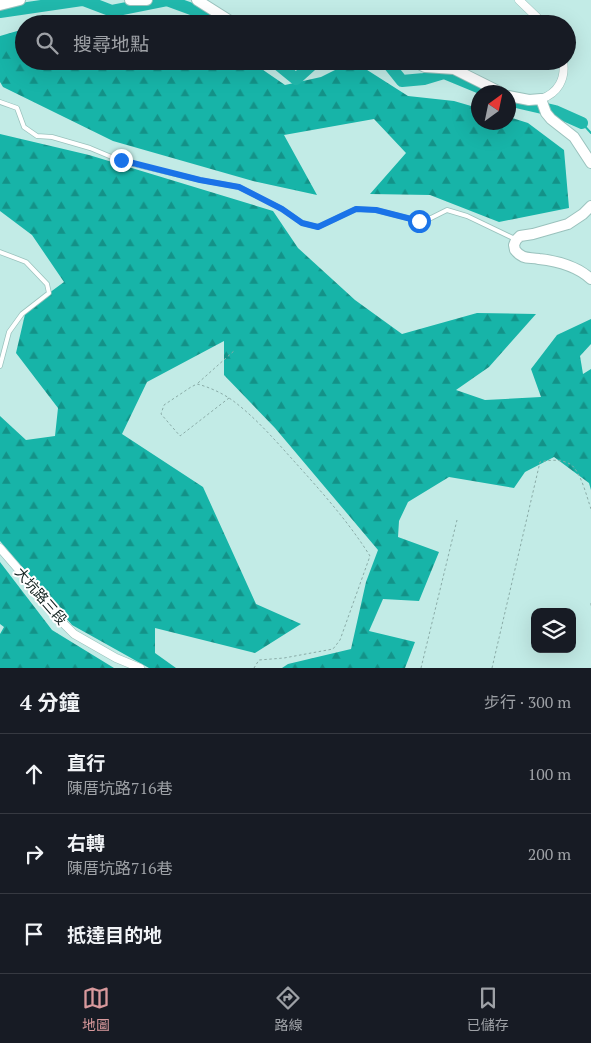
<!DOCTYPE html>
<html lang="zh-TW">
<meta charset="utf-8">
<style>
:root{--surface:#171b24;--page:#20242c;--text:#f1f3f6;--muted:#9ea1a6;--line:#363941;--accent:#d8999c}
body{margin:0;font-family:"PT Serif","Noto Sans TC",serif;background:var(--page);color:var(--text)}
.controls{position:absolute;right:15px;bottom:15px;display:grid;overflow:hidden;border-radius:10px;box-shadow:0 5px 20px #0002}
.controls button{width:45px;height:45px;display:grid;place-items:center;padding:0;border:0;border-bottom:1px solid var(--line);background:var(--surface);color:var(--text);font:25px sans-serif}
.compass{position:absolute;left:471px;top:85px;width:45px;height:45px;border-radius:50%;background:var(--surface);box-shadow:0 5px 20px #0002;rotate:33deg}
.stop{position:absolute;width:15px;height:15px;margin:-11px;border:4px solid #1a73e8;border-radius:50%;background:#fff}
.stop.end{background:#1a73e8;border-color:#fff;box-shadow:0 1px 5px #0008}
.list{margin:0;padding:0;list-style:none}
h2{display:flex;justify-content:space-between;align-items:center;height:65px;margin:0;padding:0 20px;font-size:21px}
h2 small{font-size:16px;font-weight:400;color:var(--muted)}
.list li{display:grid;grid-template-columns:32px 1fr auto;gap:15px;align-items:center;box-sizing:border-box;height:80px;padding:0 20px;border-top:1px solid var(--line)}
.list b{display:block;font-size:19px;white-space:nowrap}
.list p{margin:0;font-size:16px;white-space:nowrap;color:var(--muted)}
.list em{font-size:16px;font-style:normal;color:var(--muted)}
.icon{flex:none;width:28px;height:28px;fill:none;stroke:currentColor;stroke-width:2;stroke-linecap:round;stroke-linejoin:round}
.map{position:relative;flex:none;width:591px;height:668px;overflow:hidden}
.search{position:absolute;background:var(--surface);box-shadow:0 5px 20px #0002;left:15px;right:15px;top:15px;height:55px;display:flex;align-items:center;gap:12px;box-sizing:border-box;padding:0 18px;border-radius:28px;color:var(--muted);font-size:19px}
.sheet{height:305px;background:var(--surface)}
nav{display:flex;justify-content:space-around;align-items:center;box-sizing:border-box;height:70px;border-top:1px solid var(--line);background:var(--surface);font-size:14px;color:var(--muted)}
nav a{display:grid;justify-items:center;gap:2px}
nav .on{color:var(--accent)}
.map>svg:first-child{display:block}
.forest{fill:url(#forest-firs)}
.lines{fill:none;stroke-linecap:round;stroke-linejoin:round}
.stream{stroke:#21b8ac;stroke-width:2}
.river{stroke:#21b8ac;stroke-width:12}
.service-casing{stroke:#9ac2bd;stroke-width:5.5}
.minor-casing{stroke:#9ac2bd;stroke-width:9}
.tertiary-casing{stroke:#9ac2bd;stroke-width:12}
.path{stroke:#8aaba7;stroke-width:1;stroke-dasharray:2.5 2.5;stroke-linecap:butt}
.service{stroke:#fff;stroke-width:4}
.minor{stroke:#fff;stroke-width:8}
.tertiary{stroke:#fff;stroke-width:10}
.route{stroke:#1a73e8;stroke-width:6}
.labels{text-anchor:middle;stroke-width:4;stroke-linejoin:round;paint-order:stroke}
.street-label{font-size:14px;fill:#0d1d1b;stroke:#fff}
</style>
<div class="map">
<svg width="591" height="668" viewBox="0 0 591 668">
<defs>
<pattern id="forest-firs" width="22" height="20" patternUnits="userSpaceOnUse" patternTransform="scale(1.25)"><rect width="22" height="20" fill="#17b4a8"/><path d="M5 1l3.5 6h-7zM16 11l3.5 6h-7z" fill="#139288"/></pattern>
</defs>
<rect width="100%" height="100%" fill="#c2ebe6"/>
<path class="forest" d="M 79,15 L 108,24 L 45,24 Z
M 24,29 L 24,61 L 250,61 L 285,85 L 321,77 L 353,61 L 408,96 L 454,101 L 478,108 L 478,122 L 508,122 L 509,117 L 528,123 L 564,150 L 569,208 L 499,222 L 430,195 L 370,194 L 406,153 L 374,119 L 284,135 L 317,195 L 253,181 L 113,141 L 3,87 L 0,82 L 0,36 Z
M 0,134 L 89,155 L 273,211 L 298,248 L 355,300 L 402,334 L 477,313 L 536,314 L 489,367 L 456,390 L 485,400 L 541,397 L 531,369 L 557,335 L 591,319 L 591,344 L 580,356 L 583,374 L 591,369 L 591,490 L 589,483 L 554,457 L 525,472 L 514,488 L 449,477 L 408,502 L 399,521 L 398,537 L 439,552 L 419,601 L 383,599 L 369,631 L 415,642 L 405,668 L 282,668 L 288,664 L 351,649 L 366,582 L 378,550 L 275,428 L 224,375 L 224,341 L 147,382 L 122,434 L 203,487 L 256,604 L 301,624 L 255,653 L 155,628 L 155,653 L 176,668 L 149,668 L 72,625 L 0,541 L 0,416 L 26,440 L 55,436 L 58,408 L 16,353 L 26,310 L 64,282 L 32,235 L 0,211 Z
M 0,562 L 52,630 L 114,668 L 0,668 L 0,634 L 4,627 L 0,624 Z"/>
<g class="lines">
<path class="stream" d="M 582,123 L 591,133"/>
<path class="river" d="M 83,0 L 112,11 L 167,0 L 197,11 L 214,24
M 0,12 L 82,0
M 274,61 L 296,79 L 316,61
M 386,61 L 402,81 L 424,79 L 444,73 L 490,92
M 508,100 L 555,111 L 582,123"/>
<g class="service-casing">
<path id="service" d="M 0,102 L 17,108 L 24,127 L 37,136 L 52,137 L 90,148 L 121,161 L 200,180 L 239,187 L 282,209 L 302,223 L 318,227 L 356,209 L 376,210 L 419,221 L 431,218 L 447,210 L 467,216 L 515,239
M 0,252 L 26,262 L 47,284 L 49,293 L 22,314 L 9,332 L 0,366"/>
</g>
<g class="minor-casing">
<path id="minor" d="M 519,0 L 544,24
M 541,99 C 558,93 566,79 563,61
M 0,548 L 38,592 L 58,618 L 74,634 L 116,658 L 140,668"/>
</g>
<g class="tertiary-casing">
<path id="tertiary" d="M 130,0 L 147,0
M 197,0 L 235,24
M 0,5 L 20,0
M 413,61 L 425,67 L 454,69 L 500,92
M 508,96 L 529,100 L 541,99 L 546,113 L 551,119 L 574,137 L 591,163
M 591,206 L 583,214 L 568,224 L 533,234 L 520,236 L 516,240 L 514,245 L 515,250 C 523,260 528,257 539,259 C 557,261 578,267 591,279"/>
</g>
<path class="path" d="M 198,383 L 235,350
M 229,398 L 180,436 L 161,414 L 164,405 L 191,387 L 197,384 C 209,387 222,393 232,400 C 255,417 274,439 293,460 C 320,490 348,521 370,556 L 340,640 L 333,649 L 284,658 L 259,660 L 254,668
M 591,603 L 591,608
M 421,668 L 457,520
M 492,668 L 540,462 C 549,460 559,459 568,463 C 580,467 587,498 591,509"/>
<use href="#service" class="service"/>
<use href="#minor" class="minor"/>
<use href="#tertiary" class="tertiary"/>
</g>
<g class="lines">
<path class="route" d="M 121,160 L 200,180 L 239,187 L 282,209 L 302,223 L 318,227 L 356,209 L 376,210 L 419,221"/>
</g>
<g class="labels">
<g class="street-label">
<text transform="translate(41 596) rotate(49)" y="5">大坑路三段</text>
</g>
</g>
</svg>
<div class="controls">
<button><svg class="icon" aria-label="layers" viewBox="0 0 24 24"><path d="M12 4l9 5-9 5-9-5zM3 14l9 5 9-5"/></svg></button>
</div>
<svg class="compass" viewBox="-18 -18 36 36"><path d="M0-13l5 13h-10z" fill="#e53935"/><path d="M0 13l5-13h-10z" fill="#9ea1a6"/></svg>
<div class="stop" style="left:419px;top:221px"></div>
<div class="stop end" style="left:121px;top:160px"></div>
<div class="search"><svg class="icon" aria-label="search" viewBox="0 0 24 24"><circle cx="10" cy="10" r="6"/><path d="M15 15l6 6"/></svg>搜尋地點</div>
</div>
<section class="sheet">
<h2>4 分鐘<small>步行 · 300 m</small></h2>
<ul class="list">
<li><svg class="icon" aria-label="ahead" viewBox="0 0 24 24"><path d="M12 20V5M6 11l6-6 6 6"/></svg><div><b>直行</b><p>陳厝坑路716巷</p></div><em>100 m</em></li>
<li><svg class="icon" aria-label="right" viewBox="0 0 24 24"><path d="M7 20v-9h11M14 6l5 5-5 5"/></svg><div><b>右轉</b><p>陳厝坑路716巷</p></div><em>200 m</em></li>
<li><svg class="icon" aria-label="arrive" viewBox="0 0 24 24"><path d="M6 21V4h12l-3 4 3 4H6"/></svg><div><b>抵達目的地</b></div></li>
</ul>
</section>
<nav>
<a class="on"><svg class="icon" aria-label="map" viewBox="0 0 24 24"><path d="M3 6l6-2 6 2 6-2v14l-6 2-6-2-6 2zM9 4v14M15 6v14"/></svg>地圖</a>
<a><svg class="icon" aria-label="directions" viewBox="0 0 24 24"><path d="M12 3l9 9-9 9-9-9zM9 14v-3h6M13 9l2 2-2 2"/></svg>路線</a>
<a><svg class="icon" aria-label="saved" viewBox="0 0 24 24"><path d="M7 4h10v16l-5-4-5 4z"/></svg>已儲存</a>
</nav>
